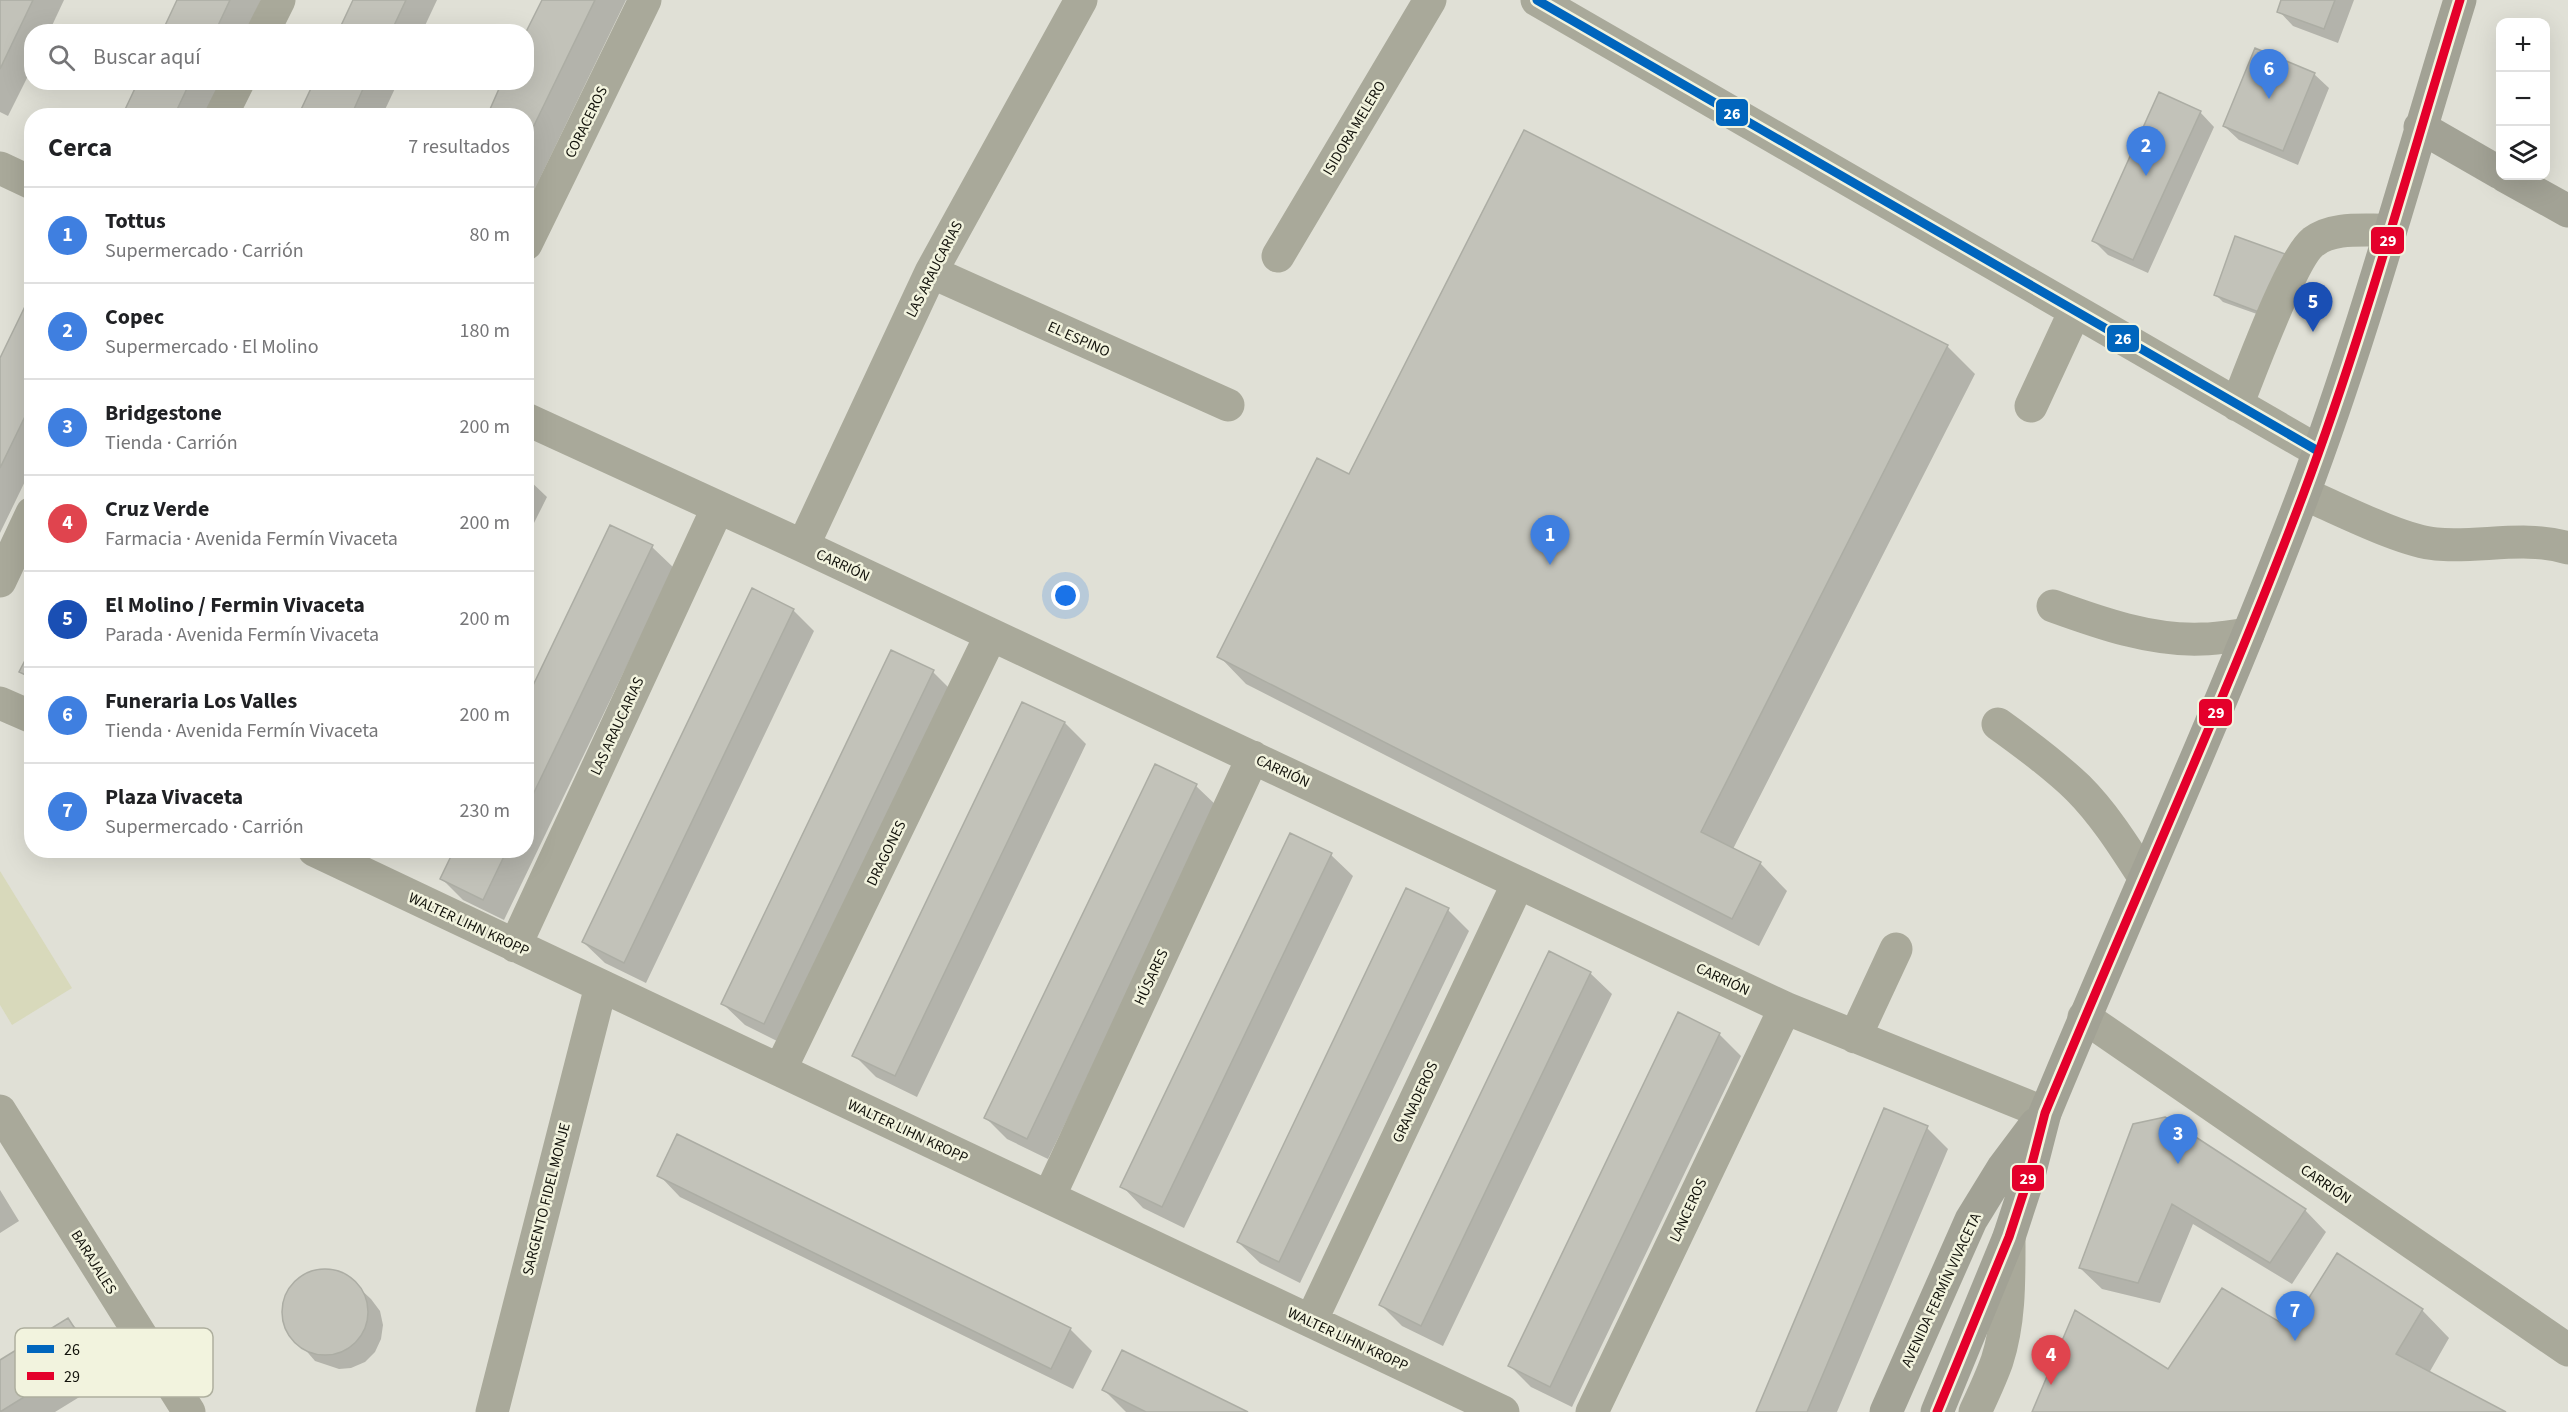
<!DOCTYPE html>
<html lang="es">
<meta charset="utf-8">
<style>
:root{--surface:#fff;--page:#f6f6f6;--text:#202124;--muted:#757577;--line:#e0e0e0;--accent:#595951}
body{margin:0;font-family:"Source Sans 3",sans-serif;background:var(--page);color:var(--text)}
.controls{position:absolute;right:18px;top:18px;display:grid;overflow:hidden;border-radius:12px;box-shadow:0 6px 24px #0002}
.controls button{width:54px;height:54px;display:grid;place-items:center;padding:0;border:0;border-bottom:2px solid var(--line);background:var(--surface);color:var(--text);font:30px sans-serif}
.you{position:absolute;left:1066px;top:596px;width:21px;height:21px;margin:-15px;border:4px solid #fff;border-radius:50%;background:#1a73e8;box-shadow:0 0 0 9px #1a73e833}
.badge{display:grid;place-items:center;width:39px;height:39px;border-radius:50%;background:var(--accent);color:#fff;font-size:20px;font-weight:700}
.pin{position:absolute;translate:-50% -50px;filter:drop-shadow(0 2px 3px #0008)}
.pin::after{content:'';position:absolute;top:32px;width:21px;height:18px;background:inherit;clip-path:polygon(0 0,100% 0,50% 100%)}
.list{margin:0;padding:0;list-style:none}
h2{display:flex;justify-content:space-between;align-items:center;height:78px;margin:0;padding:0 24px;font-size:26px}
h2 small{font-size:20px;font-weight:400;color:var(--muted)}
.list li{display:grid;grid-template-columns:39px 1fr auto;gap:18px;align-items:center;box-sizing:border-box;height:96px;padding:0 24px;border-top:2px solid var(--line)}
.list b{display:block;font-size:22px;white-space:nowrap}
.list p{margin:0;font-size:20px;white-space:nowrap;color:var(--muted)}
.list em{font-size:20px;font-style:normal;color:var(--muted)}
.icon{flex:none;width:33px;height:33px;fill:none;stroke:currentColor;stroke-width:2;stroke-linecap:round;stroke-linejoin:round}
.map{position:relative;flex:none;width:2568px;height:1412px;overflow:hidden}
.search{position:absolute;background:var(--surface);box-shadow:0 6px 24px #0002;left:24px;top:24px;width:510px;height:66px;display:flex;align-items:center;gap:15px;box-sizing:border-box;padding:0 21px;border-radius:24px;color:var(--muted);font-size:22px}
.panel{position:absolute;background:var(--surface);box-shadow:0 6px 24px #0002;left:24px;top:108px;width:510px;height:750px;border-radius:24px}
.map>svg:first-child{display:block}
.green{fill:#d8d9bb}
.shadow{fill:#0003}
.building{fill:#c2c2b9;stroke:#acada4;stroke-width:1.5}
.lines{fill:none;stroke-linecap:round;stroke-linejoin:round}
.minor{stroke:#a9a99a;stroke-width:33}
.major{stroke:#a2a295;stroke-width:33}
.bus-1-casing{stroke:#f2f3de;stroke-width:14}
.bus-2-casing{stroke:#f2f3de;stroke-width:14}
.bus-1{stroke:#0065bd;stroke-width:9}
.bus-2{stroke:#e4002b;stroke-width:9}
.labels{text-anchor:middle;stroke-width:5;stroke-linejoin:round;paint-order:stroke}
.street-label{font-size:15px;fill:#11110a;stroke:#f2f3de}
.key{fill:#f2f3de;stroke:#aeaf9e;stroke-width:1.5}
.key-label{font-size:16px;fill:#11110a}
.line-badge{stroke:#f2f3de;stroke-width:2}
.badge-label{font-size:16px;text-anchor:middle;font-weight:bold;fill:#fff}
</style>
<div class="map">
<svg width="2568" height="1412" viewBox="0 0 2568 1412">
<rect width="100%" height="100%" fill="#e0e0d6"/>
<path class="green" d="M 0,871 L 72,988 L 12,1025 L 0,1005 Z"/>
<path class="shadow" d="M 0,0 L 64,0 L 49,32 L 32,32 L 32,68 L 8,116 L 0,112 Z
M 179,0 L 261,0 L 246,32 L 164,32 Z
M 355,0 L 437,0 L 422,32 L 340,32 Z
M 544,0 L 626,0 L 526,207 L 526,82 Z
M 2283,0 L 2354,0 L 2338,43 L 2293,26 L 2279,11 Z
M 2314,74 L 2329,88 L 2298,165 L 2239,140 L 2224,126 Z
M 139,82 L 222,82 L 206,116 L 123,116 Z
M 315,82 L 398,82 L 382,116 L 300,116 Z
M 2200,112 L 2214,127 L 2148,273 L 2108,255 L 2094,241 Z
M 1525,132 L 1947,346 L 1975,374 L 1733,849 L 1760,863 L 1787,891 L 1759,946 L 1246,684 L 1219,656 L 1350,476 Z
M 2236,238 L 2271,319 L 2223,302 L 2216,295 Z
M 32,296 L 32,467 L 0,533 L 0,361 Z
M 526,477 L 547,497 L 526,539 Z
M 611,527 L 652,547 L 674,568 L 504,920 L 463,900 L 442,879 L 456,850 L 526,850 L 526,703 Z
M 793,610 L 814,631 L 646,983 L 605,963 L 583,942 Z
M 32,651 L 32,682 L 21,672 Z
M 933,672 L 954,693 L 785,1045 L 745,1025 L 723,1004 Z
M 1065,723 L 1086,744 L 917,1097 L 876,1077 L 854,1055 Z
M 1155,766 L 1196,786 L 1218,807 L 1048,1159 L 1007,1139 L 986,1118 Z
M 1291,835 L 1331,855 L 1353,876 L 1184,1228 L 1143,1208 L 1122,1186 Z
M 1448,910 L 1469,931 L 1300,1283 L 1260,1263 L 1238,1242 Z
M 1590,973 L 1612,994 L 1443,1346 L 1402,1326 L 1381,1305 Z
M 1678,1014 L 1719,1034 L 1741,1056 L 1572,1407 L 1531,1387 L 1510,1366 Z
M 2135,1126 L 2305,1210 L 2326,1232 L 2292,1284 L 2193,1224 L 2160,1303 L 2102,1289 L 2080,1268 Z
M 1927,1128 L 1948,1149 L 1837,1412 L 1758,1412 Z
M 659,1175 L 1070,1329 L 1092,1351 L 1073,1389 L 680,1197 Z
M 0,1190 L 19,1221 L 0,1233 Z
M 331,1270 L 345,1275 L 371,1299 L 380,1311 L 383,1325 L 381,1339 L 375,1352 L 365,1362 L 351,1368 L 339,1369 L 315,1361 L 285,1326 L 283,1313 L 285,1299 L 292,1286 L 302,1276 L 316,1271 Z
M 2422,1310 L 2449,1338 L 2429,1373 L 2503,1412 L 2034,1412 L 2290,1330 Z
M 68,1320 L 89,1341 L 112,1377 L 55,1412 L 0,1412 L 0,1362 Z
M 1104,1390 L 1245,1412 L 1126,1412 Z"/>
<path class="building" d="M 0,0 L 33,0 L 0,69 Z
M 177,0 L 230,0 L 215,32 L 162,32 Z
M 353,0 L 406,0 L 391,32 L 338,32 Z
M 542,0 L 595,0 L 526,142 L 526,116 L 487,116 L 502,82 L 526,82 L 526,32 Z
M 2281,0 L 2335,0 L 2324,29 L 2277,12 Z
M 2255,48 L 2315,73 L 2283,151 L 2223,126 Z
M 138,82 L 190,82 L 174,116 L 122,116 Z
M 314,82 L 366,82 L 351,116 L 298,116 Z
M 2159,92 L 2201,111 L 2133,260 L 2092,241 Z
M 1524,130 L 1948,345 L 1701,832 L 1761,862 L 1732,919 L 1217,657 L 1317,458 L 1349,474 Z
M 2235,236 L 2285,254 L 2264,314 L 2214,295 Z
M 32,292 L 32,402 L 0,468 L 0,358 Z
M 610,525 L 653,545 L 526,809 L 526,700 Z
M 752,588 L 794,609 L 624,963 L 582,942 Z
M 32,647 L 32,678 L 19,672 Z
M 891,650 L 934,670 L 764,1024 L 721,1004 Z
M 1022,702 L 1065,722 L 895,1076 L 852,1056 Z
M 1155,764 L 1197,784 L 1027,1139 L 984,1118 Z
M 1290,833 L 1332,853 L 1162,1207 L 1120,1187 Z
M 454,850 L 507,850 L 483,900 L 440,879 Z
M 1406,888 L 1449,908 L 1279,1262 L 1237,1242 Z
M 1549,951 L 1591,972 L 1421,1326 L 1379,1305 Z
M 1678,1012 L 1720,1033 L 1550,1387 L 1508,1366 Z
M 1884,1108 L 1928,1126 L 1807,1412 L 1756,1412 Z
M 2165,1117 L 2306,1209 L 2270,1263 L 2172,1204 L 2138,1283 L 2079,1268 L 2133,1124 Z
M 677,1134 L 1071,1328 L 1051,1369 L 657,1176 Z
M 2337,1253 L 2423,1309 L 2396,1354 L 2506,1412 L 2032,1412 L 2075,1310 L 2168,1369 L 2222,1288 L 2290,1328 Z
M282 1312a43 43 0 1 1 86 0a43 43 0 1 1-86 0Z
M 68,1318 L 92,1355 L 0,1412 L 0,1360 Z
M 1122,1350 L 1248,1412 L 1146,1412 L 1102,1390 Z"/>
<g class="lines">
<path class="minor" d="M 1537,0 L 2318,451
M 263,32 L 279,0
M 221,116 L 238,82
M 0,168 L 32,183
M 526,244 L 645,0
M 1278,256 L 1430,0
M 931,272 L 1228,405
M 2237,405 C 2249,375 2292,258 2313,242 C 2333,226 2366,231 2390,230
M 2031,406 L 2075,311
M 526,419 L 803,546 L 1785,1008 L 2045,1113
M 2304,494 C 2338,508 2401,541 2436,544 C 2479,548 2526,535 2568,548
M 803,546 L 931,272 L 1081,0
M 0,581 L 32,513
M 2053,606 C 2100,623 2151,641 2202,639 C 2217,639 2233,636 2248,634
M 0,703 L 32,717
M 1998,724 C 2026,744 2053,764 2078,788 C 2104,814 2124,846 2144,877
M 314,850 L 1503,1412
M 515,946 L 718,507
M 2084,1017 L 2568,1350
M 1855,1037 L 1896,949
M 780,1070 L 991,635
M 0,1111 L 189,1412
M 1049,1197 L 1253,757
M 1311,1321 L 1518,883
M 492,1412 L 601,986
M 1592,1412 L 1785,1008
M 1975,1412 C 1983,1395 1991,1378 1997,1361 C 2010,1321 2009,1278 2009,1237"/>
<path class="major" d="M 2420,127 L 2500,173
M 2505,176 L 2568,211
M 1886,1412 L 1971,1220 L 2003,1168 L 2036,1124
M 1937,1412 L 2009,1237 L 2028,1179 L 2045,1113 C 2130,907 2224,704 2303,495 C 2364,333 2409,165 2460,0"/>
<g class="bus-1-casing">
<path id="bus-1" d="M 1537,0 L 2318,451"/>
</g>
<g class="bus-2-casing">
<path id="bus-2" d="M 1937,1412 L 2009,1237 L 2028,1179 L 2045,1113 C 2130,907 2224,704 2303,495 C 2364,333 2409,165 2460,0"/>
</g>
<use href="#bus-1" class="bus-1"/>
<use href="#bus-2" class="bus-2"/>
</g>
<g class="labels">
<g class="street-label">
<text transform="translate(586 122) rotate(-64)" y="5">CORACEROS</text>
<text transform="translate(1354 128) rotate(-59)" y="5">ISIDORA MELERO</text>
<text transform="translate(934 269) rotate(-63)" y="5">LAS ARAUCARIAS</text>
<text transform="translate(1079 339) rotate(24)" y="5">EL ESPINO</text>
<text transform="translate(843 565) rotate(25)" y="5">CARRIÓN</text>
<text transform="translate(617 726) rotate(-65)" y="5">LAS ARAUCARIAS</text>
<text transform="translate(1283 771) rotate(25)" y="5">CARRIÓN</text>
<text transform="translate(886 853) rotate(-64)" y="5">DRAGONES</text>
<text transform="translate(469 924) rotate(25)" y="5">WALTER LIHN KROPP</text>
<text transform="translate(1151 977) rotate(-65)" y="5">HÚSARES</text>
<text transform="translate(1723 979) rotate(25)" y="5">CARRIÓN</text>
<text transform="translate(1415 1102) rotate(-65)" y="5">GRANADEROS</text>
<text transform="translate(908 1131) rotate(25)" y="5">WALTER LIHN KROPP</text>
<text transform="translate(2326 1184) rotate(34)" y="5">CARRIÓN</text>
<text transform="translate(546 1199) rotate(-76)" y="5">SARGENTO FIDEL MONJE</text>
<text transform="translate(1688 1210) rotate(-65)" y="5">LANCEROS</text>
<text transform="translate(94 1262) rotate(58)" y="5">BARAJALES</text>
<text transform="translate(1941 1290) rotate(-65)" y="5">AVENIDA FERMÍN VIVACETA</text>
<text transform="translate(1348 1339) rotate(25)" y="5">WALTER LIHN KROPP</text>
</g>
</g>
<rect x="15" y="1328" width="198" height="69" rx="9" class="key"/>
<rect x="27" y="1345" width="27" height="8" fill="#0065bd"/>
<rect x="27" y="1372" width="27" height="8" fill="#e4002b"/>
<g class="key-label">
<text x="64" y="1355">26</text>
<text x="64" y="1382">29</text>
</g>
<g class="line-badge">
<rect x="1715" y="98" width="34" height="29" rx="6" fill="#0065bd"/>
<rect x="2370" y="226" width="35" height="29" rx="6" fill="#e4002b"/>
<rect x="2106" y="324" width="34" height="29" rx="6" fill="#0065bd"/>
<rect x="2198" y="698" width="35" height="29" rx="6" fill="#e4002b"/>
<rect x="2011" y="1164" width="34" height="28" rx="6" fill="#e4002b"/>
</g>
<g class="badge-label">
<text x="1732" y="119">26</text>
<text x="2388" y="246">29</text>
<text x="2123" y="344">26</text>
<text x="2216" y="718">29</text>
<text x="2028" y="1184">29</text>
</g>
</svg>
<div class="controls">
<button>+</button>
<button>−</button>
<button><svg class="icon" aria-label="layers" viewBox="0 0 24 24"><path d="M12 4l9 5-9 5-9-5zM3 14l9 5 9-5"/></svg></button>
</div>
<div class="you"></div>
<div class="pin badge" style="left:1550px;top:565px;background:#3f7fe0">1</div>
<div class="pin badge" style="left:2146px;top:176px;background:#3f7fe0">2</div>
<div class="pin badge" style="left:2178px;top:1164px;background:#3f7fe0">3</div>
<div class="pin badge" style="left:2051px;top:1385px;background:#e0444e">4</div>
<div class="pin badge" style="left:2313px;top:332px;background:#1a4fb4">5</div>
<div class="pin badge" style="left:2269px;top:99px;background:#3f7fe0">6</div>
<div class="pin badge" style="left:2295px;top:1341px;background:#3f7fe0">7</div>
<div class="search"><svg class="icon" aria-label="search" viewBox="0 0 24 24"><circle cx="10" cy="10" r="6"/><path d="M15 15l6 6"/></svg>Buscar aquí</div>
<section class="panel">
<h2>Cerca<small>7 resultados</small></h2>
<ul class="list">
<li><span class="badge" style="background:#3f7fe0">1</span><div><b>Tottus</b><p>Supermercado · Carrión</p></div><em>80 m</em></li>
<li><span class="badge" style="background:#3f7fe0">2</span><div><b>Copec</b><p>Supermercado · El Molino</p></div><em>180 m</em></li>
<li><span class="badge" style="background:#3f7fe0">3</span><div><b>Bridgestone</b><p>Tienda · Carrión</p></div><em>200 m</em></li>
<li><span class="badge" style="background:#e0444e">4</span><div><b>Cruz Verde</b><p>Farmacia · Avenida Fermín Vivaceta</p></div><em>200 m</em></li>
<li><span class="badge" style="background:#1a4fb4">5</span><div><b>El Molino / Fermin Vivaceta</b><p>Parada · Avenida Fermín Vivaceta</p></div><em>200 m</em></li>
<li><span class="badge" style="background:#3f7fe0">6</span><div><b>Funeraria Los Valles</b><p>Tienda · Avenida Fermín Vivaceta</p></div><em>200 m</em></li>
<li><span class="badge" style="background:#3f7fe0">7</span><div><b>Plaza Vivaceta</b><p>Supermercado · Carrión</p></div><em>230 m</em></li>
</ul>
</section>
</div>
